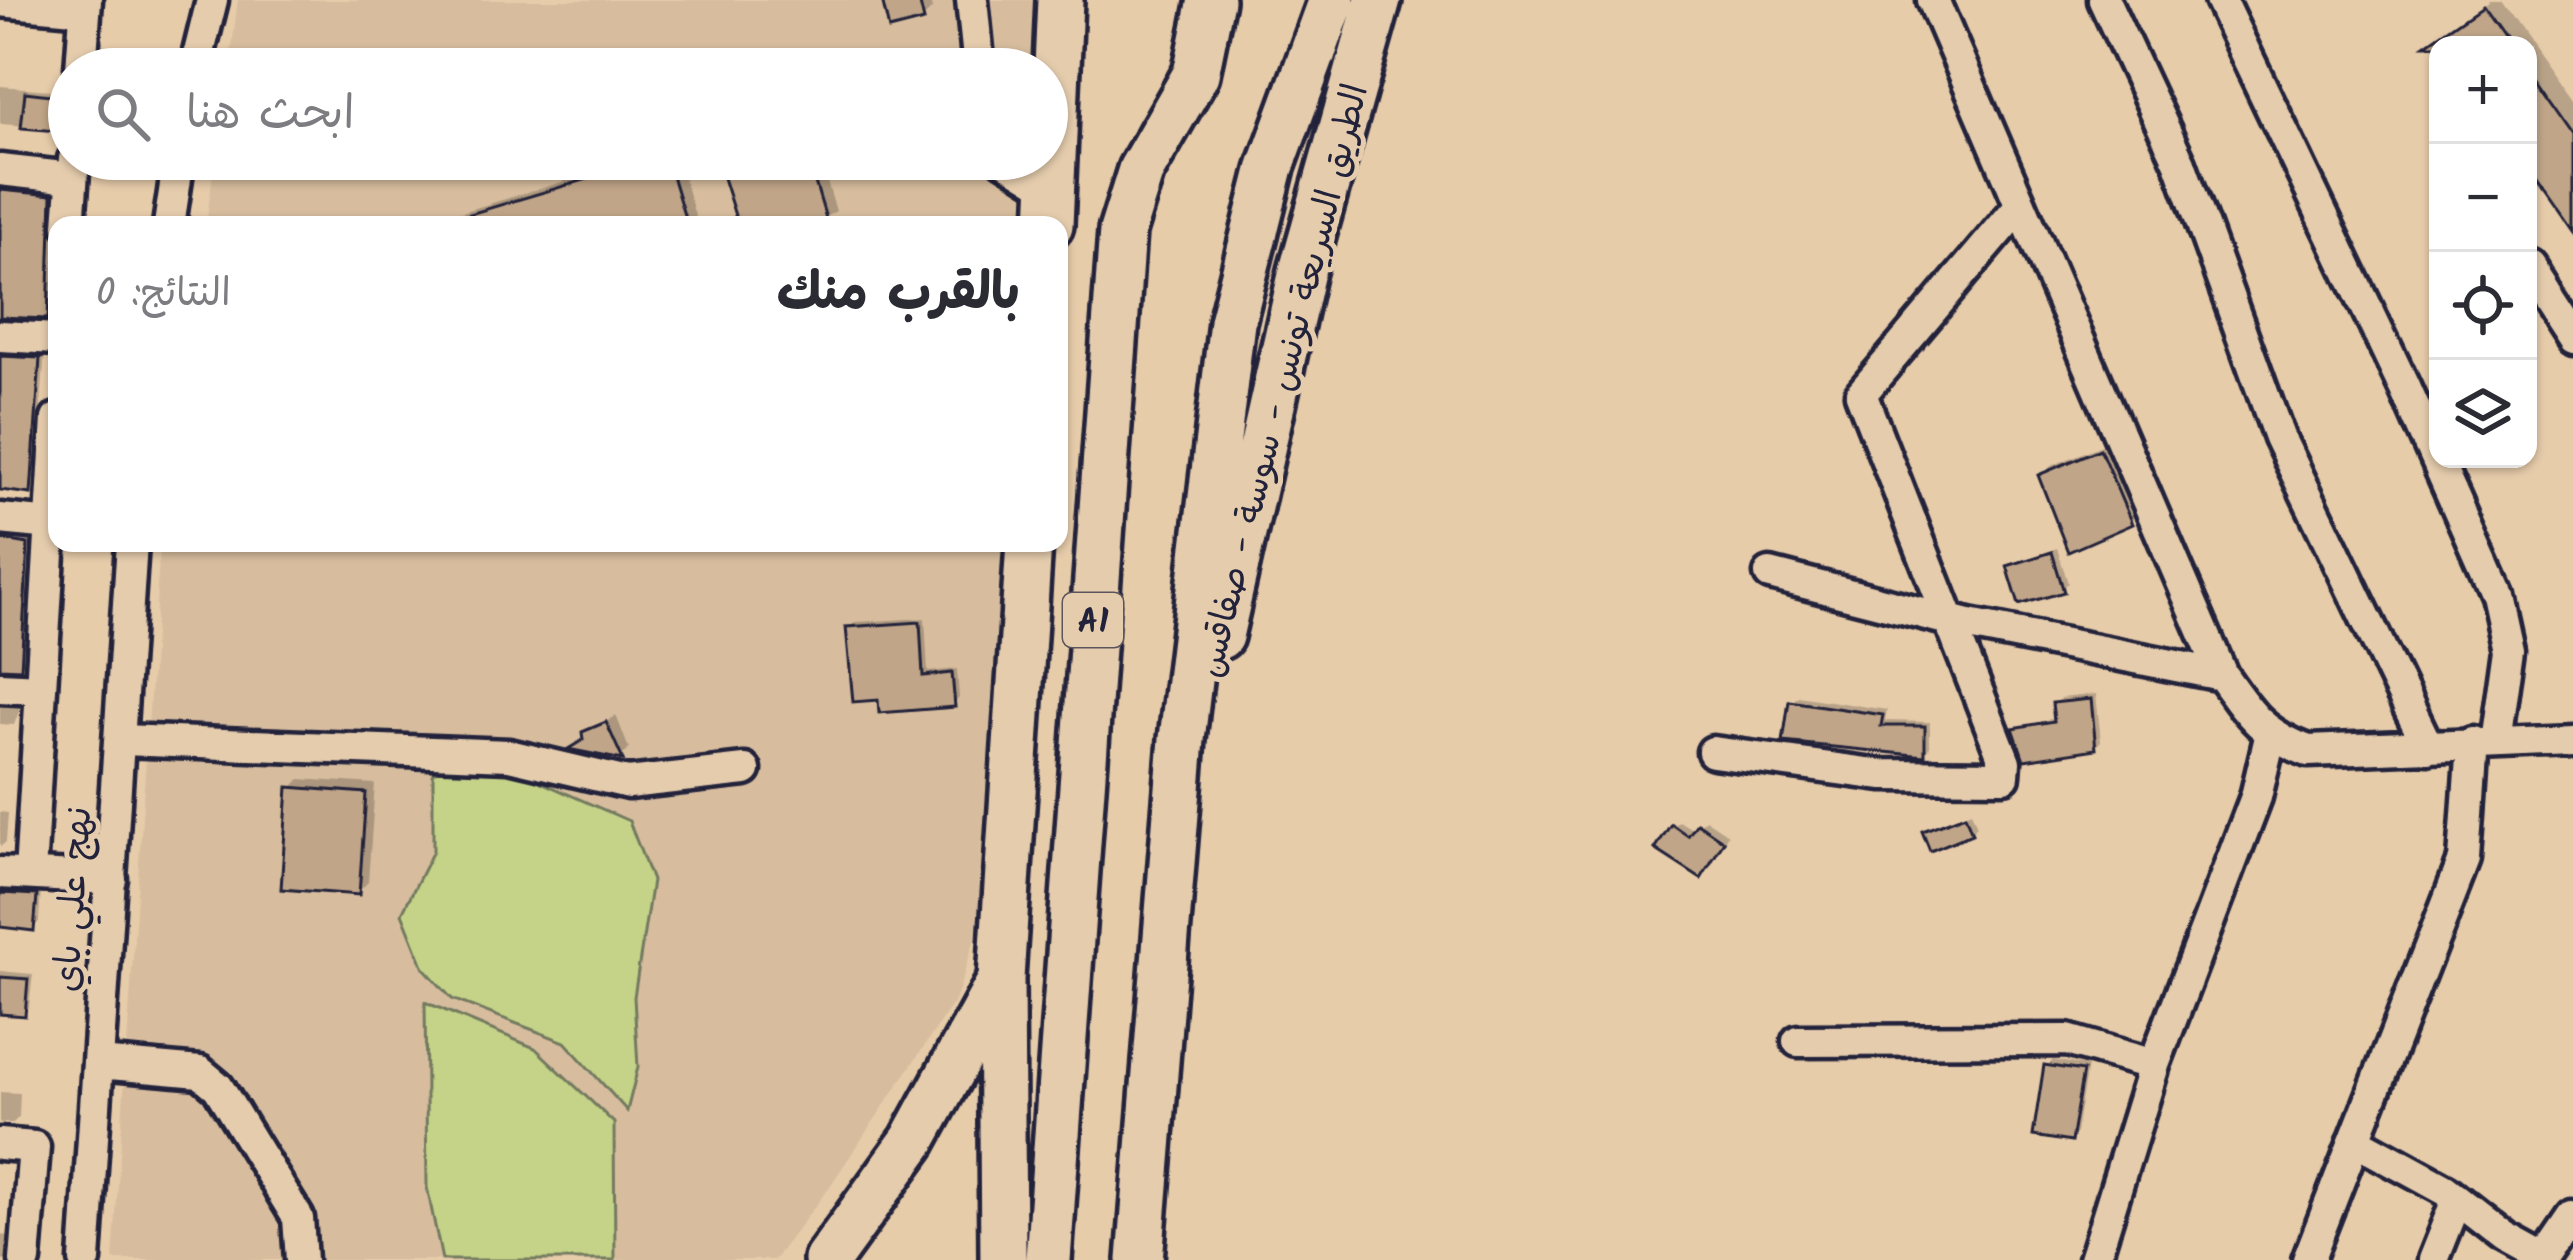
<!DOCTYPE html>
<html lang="ar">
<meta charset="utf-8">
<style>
:root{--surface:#fff;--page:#f2f2f3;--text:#2b2b33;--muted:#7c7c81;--line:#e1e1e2}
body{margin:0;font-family:Kalam,"Playpen Sans Arabic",sans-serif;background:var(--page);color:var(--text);direction:rtl}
.controls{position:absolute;right:36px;top:36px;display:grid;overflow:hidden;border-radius:24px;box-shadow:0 3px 9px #0004}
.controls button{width:108px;height:108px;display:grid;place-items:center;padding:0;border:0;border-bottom:3px solid var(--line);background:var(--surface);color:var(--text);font:60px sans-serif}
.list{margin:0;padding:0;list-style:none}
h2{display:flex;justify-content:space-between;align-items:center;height:156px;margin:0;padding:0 48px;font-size:51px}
h2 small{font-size:39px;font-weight:400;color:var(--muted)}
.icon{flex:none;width:66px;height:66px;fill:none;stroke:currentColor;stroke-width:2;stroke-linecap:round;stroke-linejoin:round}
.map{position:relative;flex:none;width:2573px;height:1260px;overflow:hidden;direction:ltr}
.search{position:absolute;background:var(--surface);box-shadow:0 3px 9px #0004;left:48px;top:48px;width:1020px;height:132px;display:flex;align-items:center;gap:30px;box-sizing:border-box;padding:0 42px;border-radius:66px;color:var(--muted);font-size:45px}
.panel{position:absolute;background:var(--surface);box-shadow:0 3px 9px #0004;left:48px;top:216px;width:1020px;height:336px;border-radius:24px;direction:rtl}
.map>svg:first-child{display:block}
.built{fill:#d7bd9e}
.green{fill:#c4d387;stroke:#737a61;stroke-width:3}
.shadow{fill:#0003}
.building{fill:#c0a588;stroke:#22223b;stroke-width:3}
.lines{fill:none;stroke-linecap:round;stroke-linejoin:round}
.minor-casing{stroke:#22223b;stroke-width:39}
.highway-casing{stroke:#22223b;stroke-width:54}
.minor{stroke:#e5ccad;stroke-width:30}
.highway{stroke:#e5ccad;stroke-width:45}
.labels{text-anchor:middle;stroke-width:10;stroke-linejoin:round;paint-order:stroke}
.shield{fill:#e5ccad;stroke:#5c555d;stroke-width:3}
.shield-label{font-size:33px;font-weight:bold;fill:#22223b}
.street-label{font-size:36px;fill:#22223b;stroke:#e5ccad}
</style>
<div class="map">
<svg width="2573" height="1260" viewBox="0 0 2573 1260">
<rect width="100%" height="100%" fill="#e7ccaa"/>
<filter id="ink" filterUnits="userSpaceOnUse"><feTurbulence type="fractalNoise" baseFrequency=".00833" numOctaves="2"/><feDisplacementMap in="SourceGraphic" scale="24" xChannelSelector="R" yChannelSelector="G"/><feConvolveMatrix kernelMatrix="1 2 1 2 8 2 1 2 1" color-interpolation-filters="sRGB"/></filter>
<g filter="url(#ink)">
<path class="built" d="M 238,0 L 1043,0 L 1042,69 L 229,69 Z
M 215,159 L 1040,159 L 1038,225 L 206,225 Z
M 160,543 L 1016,543 L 998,865 L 956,999 L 828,1189 L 774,1260 L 113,1260 Z"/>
<path class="green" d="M 480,755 L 629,821 L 652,881 L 634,997 L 638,1067 L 627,1111 L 565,1042 L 452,999 L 424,968 L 402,913 L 433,851 L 433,775 L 441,760 Z
M 425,1002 L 535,1048 L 614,1123 L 615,1260 L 442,1260 L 427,1187 Z"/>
<path class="shadow" d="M 885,0 L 930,0 L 932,9 L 923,18 Z
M 2489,0 L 2500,0 L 2573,104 L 2573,207 L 2528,160 L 2528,45 L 2448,45 L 2442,36 Z
M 0,86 L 64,91 L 61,122 L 55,128 L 0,124 Z
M 639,159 L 678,159 L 698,225 L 446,225 L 455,214 Z
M 720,159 L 820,159 L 836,211 L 812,225 L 741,225 Z
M 0,182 L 56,191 L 52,310 L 46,316 L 0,315 Z
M 0,349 L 45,353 L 35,485 L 30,491 L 0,425 Z
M 2109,442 L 2140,512 L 2130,522 L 2042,476 L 2051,466 Z
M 0,533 L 32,539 L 25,660 L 20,666 L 0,666 Z
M 2057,548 L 2068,583 L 2062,589 L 2010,566 Z
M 925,618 L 928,672 L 957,669 L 959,698 L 953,704 L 849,628 L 855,622 Z
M 2096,694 L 2101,741 L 2095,747 L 2016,729 L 2057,717 L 2055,704 L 2061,698 Z
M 1798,696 L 1887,710 L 1885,721 L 1930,722 L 1930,747 L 1924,753 L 1792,702 Z
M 0,700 L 22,703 L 14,725 L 0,724 Z
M 616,715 L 629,749 L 620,758 L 573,746 Z
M 300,779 L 375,784 L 368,882 L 358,892 L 291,788 Z
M 1971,811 L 1977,826 L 1971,832 L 1926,832 Z
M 0,812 L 8,813 L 6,842 L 0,847 Z
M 1705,819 L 1728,834 L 1707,869 L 1673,826 L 1679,821 L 1695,831 Z
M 0,884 L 41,889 L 39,922 L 33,928 L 0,924 Z
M 0,971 L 33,974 L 29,1007 L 24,1012 L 0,1011 Z
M 2053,1060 L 2087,1066 L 2076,1133 L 2070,1139 L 2047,1066 Z
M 0,1092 L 20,1093 L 19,1117 L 13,1123 L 0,1123 Z
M 0,1235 L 11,1236 L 10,1260 L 0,1260 Z"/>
<path class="building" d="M 882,0 L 919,0 L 924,21 L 889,30 Z
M 2483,5 L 2511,45 L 2425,45 Z
M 2528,70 L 2573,134 L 2573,230 L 2528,165 Z
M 25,92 L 59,96 L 56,131 L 21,128 Z
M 655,159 L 667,159 L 687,225 L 454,225 L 453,219 Z
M 717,159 L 808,159 L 828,225 L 738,225 Z
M 0,190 L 52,195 L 48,319 L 0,317 Z
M 0,356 L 40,358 L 31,494 L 0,490 Z
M 2100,449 L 2132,524 L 2068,552 L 2038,475 Z
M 0,539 L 28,544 L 21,669 L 0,668 Z
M 2052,552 L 2064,592 L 2019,605 L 2007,566 Z
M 920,622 L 923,676 L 952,673 L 955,707 L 879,713 L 878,700 L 853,702 L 846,627 Z
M 2091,699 L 2096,749 L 2024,760 L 2013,728 L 2054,721 L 2052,703 Z
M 1789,701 L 1883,715 L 1881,726 L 1925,726 L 1925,756 L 1783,742 Z
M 606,722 L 623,760 L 568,749 L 583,740 L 582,732 Z
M 288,787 L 366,793 L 359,895 L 281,889 Z
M 1965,815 L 1972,834 L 1930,851 L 1922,831 Z
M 1697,823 L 1724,841 L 1701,879 L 1655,849 L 1671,824 L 1688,836 Z
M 0,893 L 37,895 L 34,931 L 0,927 Z
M 0,977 L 28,979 L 25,1016 L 0,1014 Z
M 2044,1065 L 2083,1071 L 2071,1142 L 2033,1136 Z"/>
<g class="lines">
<g class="minor-casing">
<path id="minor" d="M 972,0 L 979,69
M 1933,0 L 2222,675 C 2250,715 2261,733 2308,751 L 2573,740
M 2104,0 L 2180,163 L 2279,437 L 2428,747
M 2220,0 L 2404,386 L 2496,594 L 2508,649 L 2495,743
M 0,1 L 85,9
M 81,69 L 86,0
M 195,69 L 212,0
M 1004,159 L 1052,189
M 0,170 L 72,178
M 69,225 L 74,159
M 169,225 L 179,159
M 2528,266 L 2573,335
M 0,336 L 57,339
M 0,519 L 52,524
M 1770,574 L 1969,625 L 2222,675
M 0,687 L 39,689
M 122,740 L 509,755 L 628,783 L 745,770
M 1713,752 L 1882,775 L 2004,776 L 2005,762 L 1861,394 L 2020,206
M 0,873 L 111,879
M 30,874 L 57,419
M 1798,1041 L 2067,1040 L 2154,1065
M 99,1063 L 200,1072 L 218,1087 L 298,1218 L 301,1260
M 2358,1142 L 2446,1190 L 2505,1236 L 2545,1258
M 0,1144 L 34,1147 L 25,1260
M 85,1260 L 132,543
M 2094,1260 L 2154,1065 L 2256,797 L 2270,737
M 2308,1260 L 2464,860 L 2472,742
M 2433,1260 L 2457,1200
M 2543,1260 L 2573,1216"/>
</g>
<g class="highway-casing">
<path id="highway" d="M 1050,225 L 1060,0
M 1220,636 L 1302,271 L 1378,0
M 827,1260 L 913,1141 L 997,987
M 1003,1260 L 1001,979 L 1029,543
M 1048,1260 L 1122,231 L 1141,170 L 1196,74 L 1211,0
M 1140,1260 L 1182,739 L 1232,322 L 1271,167 L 1332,0"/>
</g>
<use href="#minor" class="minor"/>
<use href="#highway" class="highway"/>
</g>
</g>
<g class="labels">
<rect class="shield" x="1063" y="593" width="60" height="54" rx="9"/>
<g class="shield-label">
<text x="1093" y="632">A1</text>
</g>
<g class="street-label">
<text transform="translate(1281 380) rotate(-76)" y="13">الطريق السريعة تونس - سوسة - صفاقس</text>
<text transform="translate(71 899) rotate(-86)" y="13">نهج علي باي</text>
</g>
</g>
</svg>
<div class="controls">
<button>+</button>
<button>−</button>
<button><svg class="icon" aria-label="locate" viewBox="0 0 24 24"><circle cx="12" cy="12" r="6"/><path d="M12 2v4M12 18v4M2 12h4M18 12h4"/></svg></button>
<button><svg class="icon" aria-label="layers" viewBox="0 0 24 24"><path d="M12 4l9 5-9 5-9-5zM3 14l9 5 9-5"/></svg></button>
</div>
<div class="search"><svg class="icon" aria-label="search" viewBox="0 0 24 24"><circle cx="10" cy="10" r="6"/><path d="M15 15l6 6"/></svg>ابحث هنا</div>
<section class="panel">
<h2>بالقرب منك<small>النتائج: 0</small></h2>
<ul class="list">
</ul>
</section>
</div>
